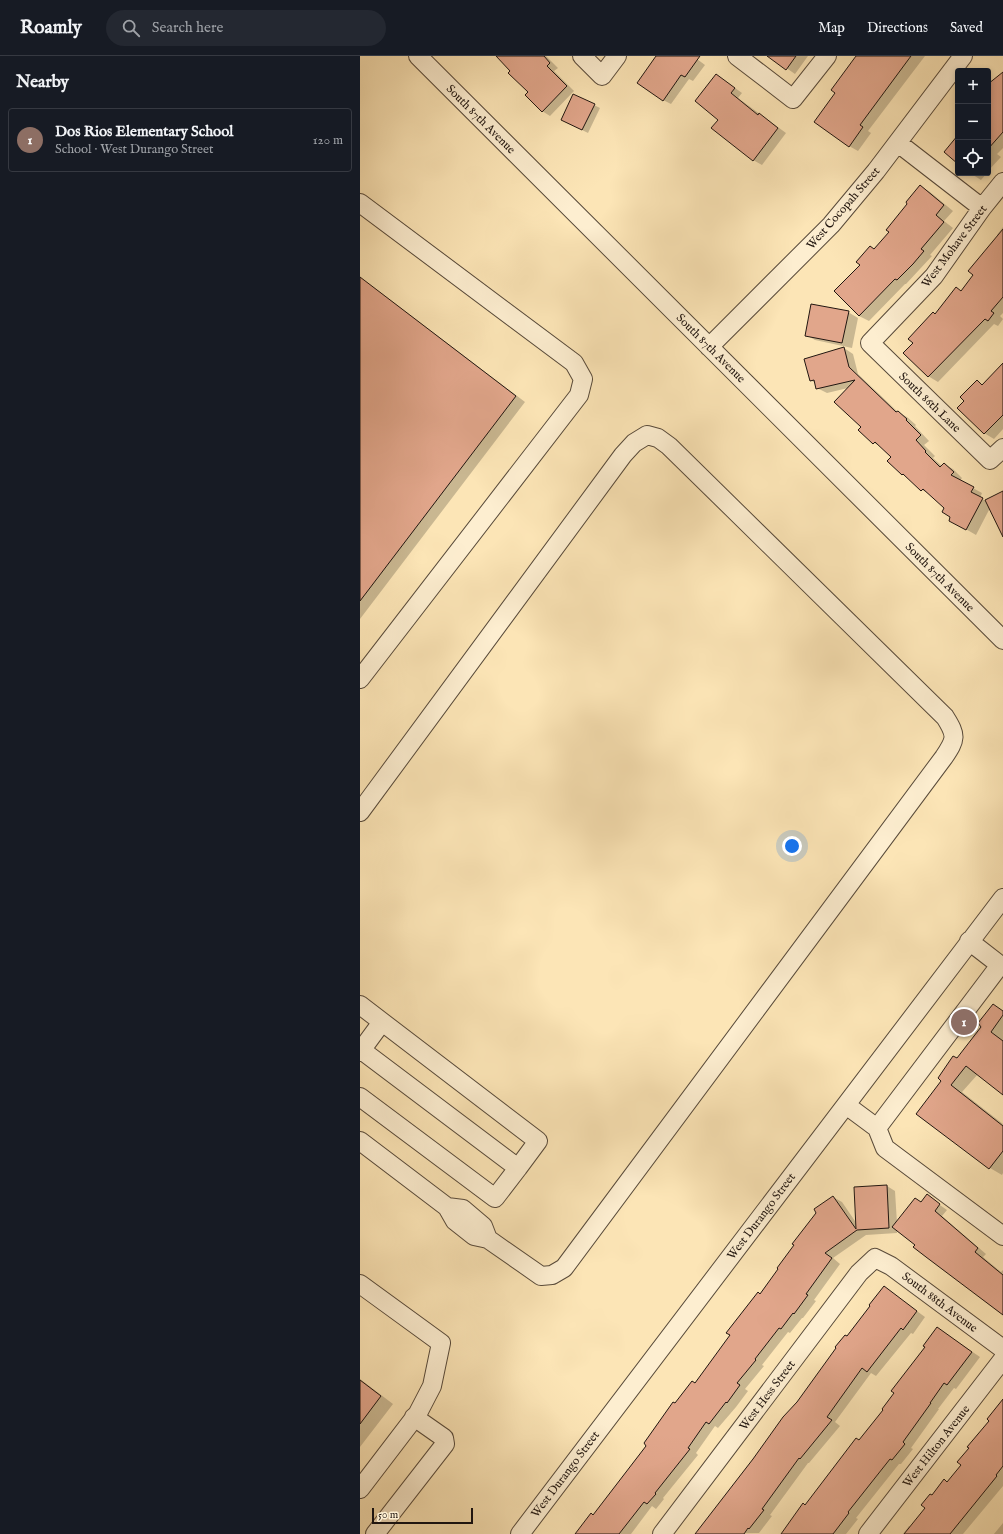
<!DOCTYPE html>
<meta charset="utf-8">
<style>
:root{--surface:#171b24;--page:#242831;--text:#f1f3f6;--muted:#9ea1a6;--line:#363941;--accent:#1a73e8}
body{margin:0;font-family:"IM FELL English",serif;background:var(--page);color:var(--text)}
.controls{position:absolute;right:12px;top:12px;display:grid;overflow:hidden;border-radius:4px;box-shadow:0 2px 6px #0003}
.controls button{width:36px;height:36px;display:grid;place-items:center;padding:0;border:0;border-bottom:1px solid var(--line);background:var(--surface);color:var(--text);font:20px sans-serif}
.scale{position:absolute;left:12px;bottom:10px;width:101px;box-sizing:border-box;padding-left:4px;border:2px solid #211610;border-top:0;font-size:11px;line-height:14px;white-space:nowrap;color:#211610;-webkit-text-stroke:3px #fdeed0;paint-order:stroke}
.you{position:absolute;left:432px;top:790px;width:14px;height:14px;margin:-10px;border:3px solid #fff;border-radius:50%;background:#1a73e8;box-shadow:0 0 0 6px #1a73e833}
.badge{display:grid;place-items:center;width:26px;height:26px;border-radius:50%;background:var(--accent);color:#fff;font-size:13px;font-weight:700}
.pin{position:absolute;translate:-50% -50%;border:2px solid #fff;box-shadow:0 1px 4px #0006}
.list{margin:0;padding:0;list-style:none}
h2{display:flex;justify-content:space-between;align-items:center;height:52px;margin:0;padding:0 16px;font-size:17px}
h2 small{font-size:13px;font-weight:400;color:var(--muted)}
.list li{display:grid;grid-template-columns:26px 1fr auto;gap:12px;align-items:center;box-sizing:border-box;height:64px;margin:0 8px 8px;padding:0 8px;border:1px solid var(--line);border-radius:4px}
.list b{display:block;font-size:15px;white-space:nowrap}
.list p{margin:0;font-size:13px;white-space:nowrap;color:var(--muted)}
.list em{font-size:13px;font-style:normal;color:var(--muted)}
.icon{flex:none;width:22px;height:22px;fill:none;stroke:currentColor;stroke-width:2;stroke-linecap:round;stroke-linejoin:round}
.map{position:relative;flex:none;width:643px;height:1478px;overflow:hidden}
header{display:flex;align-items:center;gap:24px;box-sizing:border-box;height:56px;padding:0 20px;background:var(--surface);border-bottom:1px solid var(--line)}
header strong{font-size:19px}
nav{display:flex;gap:22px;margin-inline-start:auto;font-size:14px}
.search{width:280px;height:36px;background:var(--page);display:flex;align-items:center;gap:10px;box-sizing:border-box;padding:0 14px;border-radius:22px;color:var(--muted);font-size:15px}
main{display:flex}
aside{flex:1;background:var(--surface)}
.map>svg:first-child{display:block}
.shadow{fill:#0003}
.building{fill:#e1a68b;stroke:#211610}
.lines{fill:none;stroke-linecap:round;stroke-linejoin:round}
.minor-casing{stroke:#584a3a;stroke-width:20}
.minor{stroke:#fdeed0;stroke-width:18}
.labels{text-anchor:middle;stroke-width:3;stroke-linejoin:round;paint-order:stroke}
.street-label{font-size:12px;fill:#211610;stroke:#fdeed0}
</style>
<header>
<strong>Roamly</strong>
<div class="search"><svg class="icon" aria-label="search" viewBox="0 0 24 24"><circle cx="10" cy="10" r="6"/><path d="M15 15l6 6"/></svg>Search here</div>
<nav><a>Map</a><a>Directions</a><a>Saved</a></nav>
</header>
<main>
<aside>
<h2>Nearby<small></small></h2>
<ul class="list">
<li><span class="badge" style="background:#8d6e63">1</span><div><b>Dos Rios Elementary School</b><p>School · West Durango Street</p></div><em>120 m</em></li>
</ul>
</aside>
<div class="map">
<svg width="643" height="1478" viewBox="0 0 643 1478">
<rect width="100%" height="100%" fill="#fce5b6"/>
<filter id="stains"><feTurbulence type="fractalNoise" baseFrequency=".005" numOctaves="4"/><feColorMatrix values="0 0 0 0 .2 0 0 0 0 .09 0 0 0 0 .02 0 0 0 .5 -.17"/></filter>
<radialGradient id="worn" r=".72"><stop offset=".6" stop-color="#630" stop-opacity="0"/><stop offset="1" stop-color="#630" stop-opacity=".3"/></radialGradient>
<path class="shadow" d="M 137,0 L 186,0 L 198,12 L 194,15 L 214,35 L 190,60 L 182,55 L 152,15 Z
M 297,0 L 333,0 L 345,9 L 333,25 L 329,23 L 311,48 L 303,44 Z
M 409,0 L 448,0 L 435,18 Z
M 498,0 L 565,0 L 508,75 L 511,77 L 498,95 L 489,90 L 476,36 Z
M 643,18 L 643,92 L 637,98 L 641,101 L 628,115 L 628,41 Z
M 357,19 L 382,37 L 378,42 L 426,77 L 402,109 L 393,104 L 359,63 Z
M 234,49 L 240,52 L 228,77 L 208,67 Z
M 610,117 L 627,117 L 621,124 Z
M 560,130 L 570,136 L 593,155 L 584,165 L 593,172 L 570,199 L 572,200 L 546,228 L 545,228 L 509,265 L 499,260 L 475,235 L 531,176 Z
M 643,171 L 643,257 L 640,260 L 643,263 L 638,270 L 634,268 L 578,326 L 568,320 L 554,287 L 575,258 L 601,236 L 615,219 L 638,180 L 637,179 Z
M 0,221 L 165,346 L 0,563 Z
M 488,256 L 498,262 L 492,292 L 455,284 L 446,279 Z
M 484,292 L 493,298 L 498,318 L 538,356 L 547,361 L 556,369 L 555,370 L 569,385 L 564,389 L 575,400 L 573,402 L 582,410 L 584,408 L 593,413 L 602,422 L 600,425 L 622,437 L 620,442 L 626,445 L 643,436 L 643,478 L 630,452 L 616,479 L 590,464 L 591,461 L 586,452 L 571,439 L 562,434 L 550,423 L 542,418 L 532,401 L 523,392 L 514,387 L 502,371 L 488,332 L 467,337 L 457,332 L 456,327 L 450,324 Z
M 643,309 L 643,373 L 634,383 L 624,377 L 605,345 L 617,325 L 623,329 Z
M 633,949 L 643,955 L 643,1038 L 618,1018 L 602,1036 L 643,1068 L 643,1117 L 642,1119 L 630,1112 L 558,1058 L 623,971 Z
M 527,1130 L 535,1135 L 537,1167 L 561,1147 L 567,1140 L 587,1154 L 582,1160 L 626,1198 L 623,1201 L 641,1216 L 643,1214 L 643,1257 L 537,1174 L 537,1177 L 506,1179 L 473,1202 L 480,1208 L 454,1244 L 456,1245 L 443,1262 L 442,1262 L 430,1277 L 428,1276 L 402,1309 L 404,1310 L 385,1333 L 388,1335 L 376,1351 L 358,1372 L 355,1370 L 336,1397 L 338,1399 L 303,1442 L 304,1443 L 296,1453 L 292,1450 L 271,1478 L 221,1478 L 233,1460 L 288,1389 L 315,1349 L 335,1328 L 473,1141 L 482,1146 L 497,1168 Z
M 524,1231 L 565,1261 L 553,1278 L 551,1277 L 516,1320 L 511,1317 L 475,1366 L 480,1370 L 449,1407 L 448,1407 L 410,1459 L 412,1460 L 399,1477 L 336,1478 L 487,1281 Z
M 577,1272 L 620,1301 L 596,1333 L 594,1332 L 578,1353 L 579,1353 L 551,1392 L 553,1393 L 541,1408 L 539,1408 L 496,1462 L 498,1463 L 486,1478 L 422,1478 L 525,1353 Z
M 0,1323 L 33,1348 L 0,1391 Z
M 643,1344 L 643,1430 L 603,1478 L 543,1478 L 549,1470 L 551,1471 L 566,1452 L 572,1440 L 587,1427 L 602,1408 Z
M 643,1467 L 643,1478 L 634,1478 Z"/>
<path class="building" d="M 136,0 L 184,0 L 190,7 L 187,10 L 207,30 L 182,56 L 165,39 L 168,36 L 148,17 L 150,15 Z
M 296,0 L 340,0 L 325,21 L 321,19 L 303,45 L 277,27 Z
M 407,0 L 436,0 L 426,14 Z
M 496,0 L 551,0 L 500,69 L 503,71 L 489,91 L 454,66 L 475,37 L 471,34 Z
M 643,16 L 643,76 L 628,93 L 628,28 Z
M 356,18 L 375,32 L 371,37 L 398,59 L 399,57 L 418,72 L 393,105 L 351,72 L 358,64 L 335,45 Z
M 213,38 L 235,48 L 222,74 L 201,64 Z
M 598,79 L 598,108 L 584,96 Z
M 560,129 L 584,149 L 576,159 L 584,166 L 561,193 L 564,195 L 553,208 L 537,224 L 535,223 L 499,260 L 474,235 L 500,209 L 496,206 L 510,190 L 514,193 L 529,176 L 526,174 L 547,148 L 546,146 Z
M 643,173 L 643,241 L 631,255 L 634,257 L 628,265 L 625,263 L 568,321 L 543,297 L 553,287 L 548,283 L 573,256 L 575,258 L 596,231 L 601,235 L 613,219 L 608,215 Z
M 0,221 L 156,340 L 0,545 Z
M 451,248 L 489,255 L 482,287 L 445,280 Z
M 484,291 L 489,311 L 536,356 L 538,355 L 547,363 L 546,364 L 561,379 L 556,384 L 566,395 L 565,396 L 580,411 L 584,407 L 594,416 L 591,419 L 614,431 L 611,436 L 623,442 L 606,474 L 589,465 L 590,461 L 582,456 L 584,452 L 563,433 L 561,435 L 543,418 L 542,419 L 527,405 L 531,401 L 515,386 L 513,388 L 498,374 L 501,371 L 474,346 L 495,324 L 456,333 L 454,324 L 450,325 L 444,303 Z
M 643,307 L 643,359 L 624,378 L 597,352 L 604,345 L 600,341 L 617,324 L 622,329 Z
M 643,435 L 643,481 L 625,444 Z
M 633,948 L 643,955 L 643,959 L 631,976 L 643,985 L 643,1039 L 606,1010 L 591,1029 L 643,1070 L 643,1095 L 629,1113 L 556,1058 L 581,1025 L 578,1022 L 593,1000 L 597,1002 L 621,971 L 618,967 Z
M 527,1129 L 529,1172 L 497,1174 L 465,1197 L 472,1202 L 446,1238 L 448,1239 L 434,1258 L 433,1257 L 421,1273 L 419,1272 L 395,1303 L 396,1304 L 377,1327 L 380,1329 L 367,1347 L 366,1346 L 349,1368 L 346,1366 L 328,1392 L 330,1393 L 295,1437 L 296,1438 L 287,1448 L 284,1446 L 259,1478 L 215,1478 L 231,1457 L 233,1459 L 286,1390 L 284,1387 L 313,1346 L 315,1347 L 332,1325 L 335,1327 L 370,1279 L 366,1277 L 398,1236 L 400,1238 L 418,1213 L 417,1212 L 434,1189 L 432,1188 L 456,1157 L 454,1153 L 473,1140 L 496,1173 L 494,1131 Z
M 567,1138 L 580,1148 L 575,1155 L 618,1192 L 615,1196 L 643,1219 L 643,1259 L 566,1201 L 553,1191 L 555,1189 L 532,1171 L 555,1142 L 561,1146 Z
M 524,1230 L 557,1255 L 543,1274 L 541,1272 L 507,1316 L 502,1312 L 467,1361 L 472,1364 L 440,1403 L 439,1402 L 402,1453 L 404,1454 L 389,1473 L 388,1472 L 384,1478 L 335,1478 L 393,1403 L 423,1361 L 437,1346 L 476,1292 L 475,1291 L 485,1279 L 487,1280 L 510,1250 L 509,1249 Z
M 577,1271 L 612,1296 L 587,1329 L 584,1327 L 570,1347 L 571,1347 L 543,1386 L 545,1388 L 532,1404 L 530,1403 L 488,1456 L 489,1457 L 473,1478 L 421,1478 L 443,1447 L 445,1449 L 496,1382 L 499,1384 L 523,1354 L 522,1353 L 534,1337 L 531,1335 L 565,1291 L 563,1290 Z
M 0,1324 L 21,1340 L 0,1368 Z
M 643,1343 L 643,1410 L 636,1419 L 637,1420 L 590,1478 L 544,1478 L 565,1452 L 561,1449 L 570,1438 L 572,1439 L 584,1423 L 587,1426 L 601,1409 L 597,1406 L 609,1392 L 607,1391 L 629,1365 L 627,1363 Z"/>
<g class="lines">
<g class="minor-casing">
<path id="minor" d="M 58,0 L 643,584
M 222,0 L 242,20 L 257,0
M 377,0 L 433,43 L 467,0
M 538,87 L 622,152
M 643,126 L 622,152 L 574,220 L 510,287 L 630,404 L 643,392
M 0,147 L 214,307 L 223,323 L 219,339 L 0,623
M 349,291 L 471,169 L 516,115 L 603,0
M 0,756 L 263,399 L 274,387 L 287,379 L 298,382 L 309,390 L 585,661 C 597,680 596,683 584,701 L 204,1212 L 192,1219 L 181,1220 L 128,1183 L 114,1180 L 95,1165 L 87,1151 L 0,1085
M 0,949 L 178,1085 L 158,1112
M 0,993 L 158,1112 L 135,1142 L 0,1041
M 0,996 L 22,966
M 486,1049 L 517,1072 L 640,909 L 609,885
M 517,1072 L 525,1092 L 643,1180
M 87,1151 L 103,1153 L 123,1170 L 128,1183
M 0,1228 L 81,1287 L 72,1330 L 58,1357 L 0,1433
M 15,1478 L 85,1388 L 84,1382 L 54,1361
M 160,1478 L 643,842
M 302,1478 L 499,1217 L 515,1202 L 531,1210 L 643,1293
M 508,1478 L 643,1303"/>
</g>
<use href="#minor" class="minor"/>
</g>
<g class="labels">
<g class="street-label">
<text transform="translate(121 63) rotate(45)" y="4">South 87th Avenue</text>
<text transform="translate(483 152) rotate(-49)" y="4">West Cocopah Street</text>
<text transform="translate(594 190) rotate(-53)" y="4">West Mohave Street</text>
<text transform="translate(351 292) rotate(45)" y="4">South 87th Avenue</text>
<text transform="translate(570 346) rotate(44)" y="4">South 86th Lane</text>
<text transform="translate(580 521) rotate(45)" y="4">South 87th Avenue</text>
<text transform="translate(401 1160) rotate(-53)" y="4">West Durango Street</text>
<text transform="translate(580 1246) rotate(37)" y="4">South 88th Avenue</text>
<text transform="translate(407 1339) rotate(-53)" y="4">West Hess Street</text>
<text transform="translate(576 1390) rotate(-52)" y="4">West Hilton Avenue</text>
<text transform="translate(205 1418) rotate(-53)" y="4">West Durango Street</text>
</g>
</g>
<rect width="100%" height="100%" filter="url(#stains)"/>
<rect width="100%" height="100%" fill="url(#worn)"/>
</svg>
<div class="controls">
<button>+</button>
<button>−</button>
<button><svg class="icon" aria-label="locate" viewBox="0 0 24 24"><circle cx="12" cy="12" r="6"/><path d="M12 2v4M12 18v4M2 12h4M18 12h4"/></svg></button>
</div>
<div class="scale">50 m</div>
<div class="you"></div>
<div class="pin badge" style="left:604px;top:966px;background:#8d6e63">1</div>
</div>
</main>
